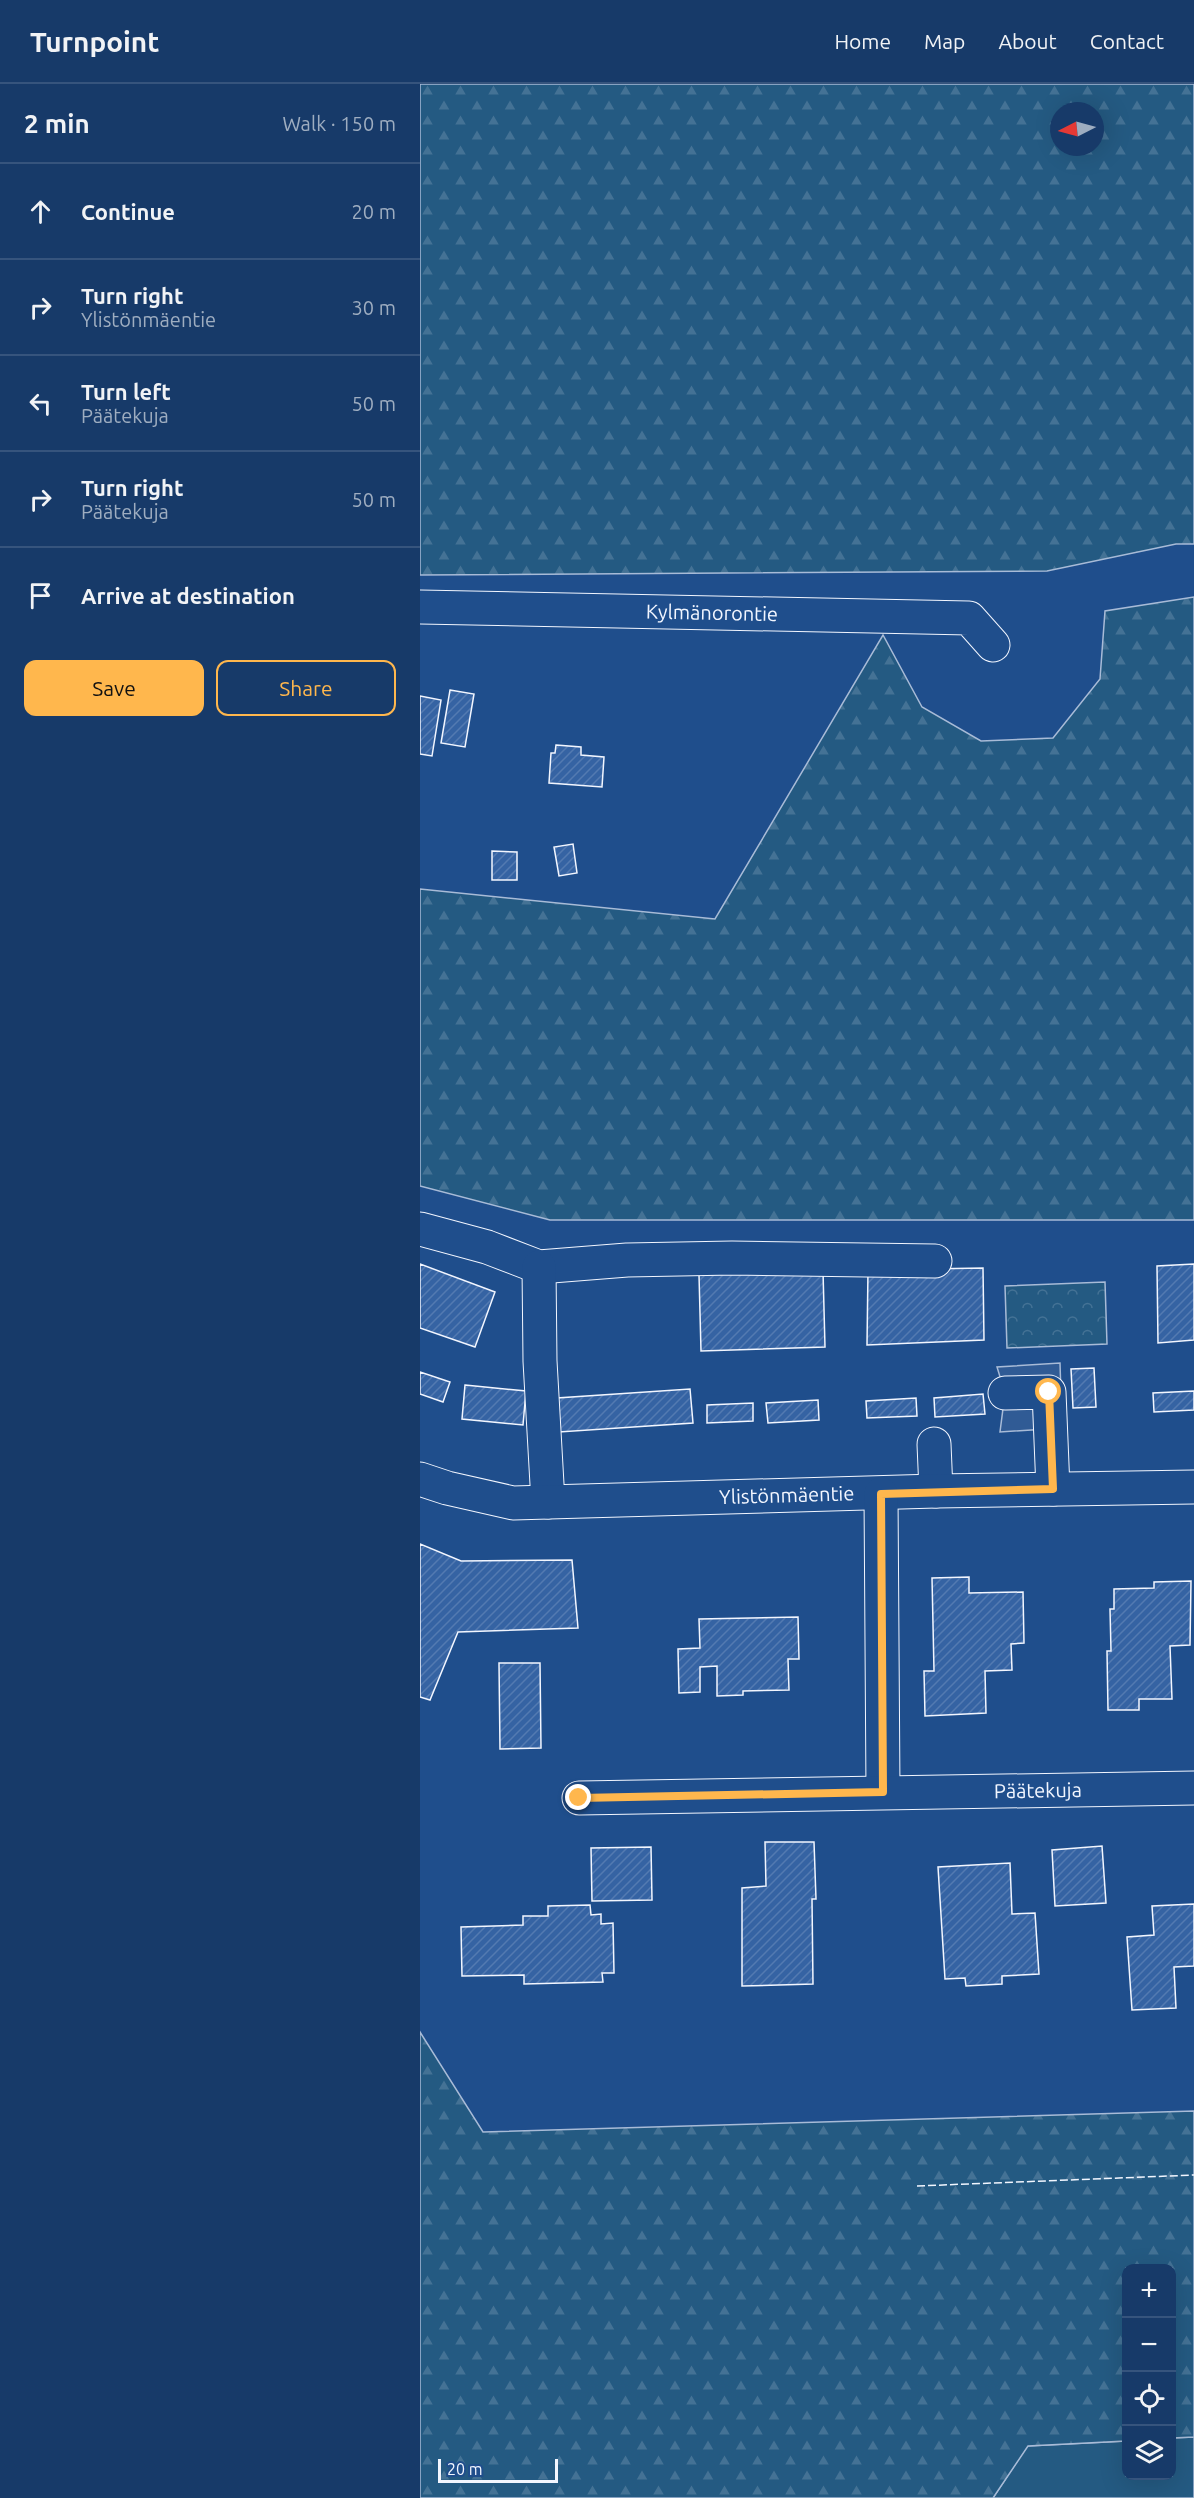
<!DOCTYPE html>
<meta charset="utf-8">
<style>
:root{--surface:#173a69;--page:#244571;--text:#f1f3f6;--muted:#9eadc0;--line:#36547d;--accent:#ffb74d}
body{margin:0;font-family:Ubuntu,sans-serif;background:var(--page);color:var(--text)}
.controls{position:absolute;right:18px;bottom:18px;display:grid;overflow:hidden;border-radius:12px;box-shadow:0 6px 24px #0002}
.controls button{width:54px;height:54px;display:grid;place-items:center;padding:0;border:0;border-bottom:2px solid var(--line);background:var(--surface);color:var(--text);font:30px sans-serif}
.compass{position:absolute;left:630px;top:18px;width:54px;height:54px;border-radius:50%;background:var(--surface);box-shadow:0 6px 24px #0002;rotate:264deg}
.scale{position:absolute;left:18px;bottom:15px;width:120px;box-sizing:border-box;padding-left:6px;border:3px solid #f2f6ff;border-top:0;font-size:16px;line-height:21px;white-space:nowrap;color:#f2f6ff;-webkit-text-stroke:4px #1f4e8c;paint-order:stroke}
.stop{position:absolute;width:18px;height:18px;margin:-14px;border:4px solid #ffb74d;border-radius:50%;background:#fff}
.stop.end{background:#ffb74d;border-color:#fff;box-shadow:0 2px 6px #0008}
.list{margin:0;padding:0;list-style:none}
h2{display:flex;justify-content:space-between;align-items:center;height:78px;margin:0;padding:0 24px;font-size:26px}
h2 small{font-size:20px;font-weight:400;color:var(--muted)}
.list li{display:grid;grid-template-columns:39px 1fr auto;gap:18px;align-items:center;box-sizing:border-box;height:96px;padding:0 24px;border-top:2px solid var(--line)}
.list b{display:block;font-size:22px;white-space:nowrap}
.list p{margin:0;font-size:20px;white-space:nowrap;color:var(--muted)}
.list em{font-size:20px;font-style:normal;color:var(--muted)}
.actions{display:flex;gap:12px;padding:18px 24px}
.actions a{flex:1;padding:14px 0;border:2px solid var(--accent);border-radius:12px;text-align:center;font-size:21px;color:var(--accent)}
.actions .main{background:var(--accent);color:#111}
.icon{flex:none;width:33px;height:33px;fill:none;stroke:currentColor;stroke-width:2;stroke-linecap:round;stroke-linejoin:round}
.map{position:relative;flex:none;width:774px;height:2414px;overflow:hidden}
header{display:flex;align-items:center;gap:36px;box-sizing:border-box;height:84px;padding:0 30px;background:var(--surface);border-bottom:2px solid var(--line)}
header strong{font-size:28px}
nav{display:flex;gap:33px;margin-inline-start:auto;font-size:21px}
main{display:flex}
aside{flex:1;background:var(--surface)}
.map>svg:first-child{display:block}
.grass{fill:#245a82;stroke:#a8bbd7;stroke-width:1.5}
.forest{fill:url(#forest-firs);stroke:#a8bbd7;stroke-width:1.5;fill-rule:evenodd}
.park{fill:url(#park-crowns);stroke:#a8bbd7;stroke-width:1.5}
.parking{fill:#305b95;stroke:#a8bbd7;stroke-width:1.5}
.building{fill:url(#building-hatch);stroke:#f2f6ff;stroke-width:1.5}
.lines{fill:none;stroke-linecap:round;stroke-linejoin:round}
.minor-casing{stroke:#f2f6ff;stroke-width:35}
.minor{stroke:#1f4e8c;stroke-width:33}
.fence{stroke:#f2f6ff;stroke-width:1.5;stroke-dasharray:8 3;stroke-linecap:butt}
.route{stroke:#ffb74d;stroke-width:8}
.labels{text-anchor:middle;stroke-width:4.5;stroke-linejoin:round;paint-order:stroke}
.street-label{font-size:20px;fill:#f2f6ff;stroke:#1f4e8c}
</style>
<header>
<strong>Turnpoint</strong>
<nav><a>Home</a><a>Map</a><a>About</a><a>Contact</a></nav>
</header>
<main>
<aside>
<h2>2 min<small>Walk · 150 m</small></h2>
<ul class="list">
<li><svg class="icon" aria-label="ahead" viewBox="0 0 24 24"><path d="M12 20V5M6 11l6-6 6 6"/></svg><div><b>Continue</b></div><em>20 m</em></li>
<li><svg class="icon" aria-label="right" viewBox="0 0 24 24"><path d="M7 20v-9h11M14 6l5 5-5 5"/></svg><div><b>Turn right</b><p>Ylistönmäentie</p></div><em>30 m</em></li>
<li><svg class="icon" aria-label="left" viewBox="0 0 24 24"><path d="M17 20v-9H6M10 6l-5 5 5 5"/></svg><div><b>Turn left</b><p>Päätekuja</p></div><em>50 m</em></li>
<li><svg class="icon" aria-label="right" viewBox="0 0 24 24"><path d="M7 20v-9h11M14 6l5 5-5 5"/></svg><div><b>Turn right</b><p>Päätekuja</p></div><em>50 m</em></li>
<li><svg class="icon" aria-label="arrive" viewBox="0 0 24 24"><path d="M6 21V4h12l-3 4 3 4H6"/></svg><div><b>Arrive at destination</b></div></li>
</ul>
<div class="actions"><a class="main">Save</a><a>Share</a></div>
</aside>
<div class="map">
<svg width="774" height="2414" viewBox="0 0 774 2414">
<defs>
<pattern id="forest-firs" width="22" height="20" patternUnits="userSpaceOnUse" patternTransform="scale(1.5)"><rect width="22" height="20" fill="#245a82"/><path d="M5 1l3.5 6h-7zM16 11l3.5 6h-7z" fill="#447295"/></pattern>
<pattern id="park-crowns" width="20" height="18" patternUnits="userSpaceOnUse" patternTransform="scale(1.5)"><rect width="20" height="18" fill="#245a82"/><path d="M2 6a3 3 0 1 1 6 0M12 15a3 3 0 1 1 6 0" fill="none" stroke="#447295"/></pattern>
<pattern id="building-hatch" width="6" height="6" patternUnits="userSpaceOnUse" patternTransform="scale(1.5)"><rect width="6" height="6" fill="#3563a3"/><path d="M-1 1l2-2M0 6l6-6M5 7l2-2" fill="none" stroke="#537ab1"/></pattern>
</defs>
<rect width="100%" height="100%" fill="#1f4e8c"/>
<path class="grass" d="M 774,2353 L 774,2414 L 573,2414 L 607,2362 L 706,2357 L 706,2392 L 752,2392 L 752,2354 Z"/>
<path class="forest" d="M 0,0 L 774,0 L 774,460 L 756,460 L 627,487 L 0,491 ZM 639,27 L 675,27 L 675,63 L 639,63 Z
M 774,513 L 774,1136 L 130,1136 L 0,1102 L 0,805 L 295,835 L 463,551 L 502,623 L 561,657 L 633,654 L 680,595 L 685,527 Z
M 0,1948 L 63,2048 L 774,2027 L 774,2353 L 752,2354 L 752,2184 L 706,2184 L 706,2357 L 608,2362 L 573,2414 L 0,2414 Z"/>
<path class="park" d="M 685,1198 L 687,1260 L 587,1264 L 585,1202 Z"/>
<path class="parking" d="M 640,1279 L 642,1344 L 580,1348 L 585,1309 L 577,1283 Z"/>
<path class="building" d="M 30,606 L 54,610 L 45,663 L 21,659 Z
M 0,612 L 21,616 L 12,672 L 0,670 Z
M 136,661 L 161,663 L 161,671 L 184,673 L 182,703 L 129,699 L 131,669 L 135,669 Z
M 153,760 L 157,789 L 139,792 L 134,763 Z
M 72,767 L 97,768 L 97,796 L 72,796 Z
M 0,1180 L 75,1208 L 55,1263 L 0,1244 Z
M 774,1180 L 774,1256 L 738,1259 L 737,1182 Z
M 563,1184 L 564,1256 L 447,1261 L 448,1186 Z
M 403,1187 L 405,1263 L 281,1267 L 279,1191 Z
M 674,1284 L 676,1323 L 653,1324 L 651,1285 Z
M 0,1288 L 30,1298 L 23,1318 L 0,1310 Z
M 45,1301 L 106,1307 L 103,1341 L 42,1335 Z
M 270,1305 L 273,1339 L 139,1348 L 137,1314 Z
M 774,1307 L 774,1326 L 734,1328 L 733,1309 Z
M 563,1310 L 565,1330 L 515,1333 L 514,1314 Z
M 496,1314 L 497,1332 L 447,1334 L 446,1317 Z
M 398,1316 L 399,1336 L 348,1339 L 346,1319 Z
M 333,1319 L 333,1337 L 287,1339 L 287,1321 Z
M 0,1460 L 41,1477 L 152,1476 L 158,1544 L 38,1548 L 10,1616 L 0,1613 Z
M 549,1493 L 549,1509 L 603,1508 L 604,1559 L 591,1560 L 592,1586 L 565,1587 L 566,1629 L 505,1632 L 504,1587 L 514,1587 L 512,1494 Z
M 771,1497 L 770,1561 L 750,1562 L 752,1615 L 719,1615 L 719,1626 L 688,1626 L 687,1567 L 691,1567 L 690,1525 L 694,1525 L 694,1505 L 734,1504 L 734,1498 Z
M 378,1533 L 379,1575 L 368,1575 L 369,1606 L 323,1607 L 323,1611 L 297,1612 L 297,1582 L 280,1583 L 280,1608 L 259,1609 L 258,1565 L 280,1564 L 279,1535 Z
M 79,1579 L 120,1579 L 121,1664 L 80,1665 Z
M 345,1758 L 394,1758 L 396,1815 L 392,1815 L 393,1900 L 322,1902 L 322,1804 L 346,1802 Z
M 682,1762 L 686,1819 L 635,1822 L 632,1766 Z
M 231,1763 L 232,1816 L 172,1817 L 171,1764 Z
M 590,1779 L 592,1830 L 615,1829 L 619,1890 L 582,1892 L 582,1900 L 546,1902 L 545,1894 L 525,1895 L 518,1783 Z
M 774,1820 L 774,1882 L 754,1883 L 756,1924 L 712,1926 L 707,1853 L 734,1851 L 732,1822 Z
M 170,1821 L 171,1831 L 181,1830 L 181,1840 L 193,1839 L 194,1889 L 182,1889 L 183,1898 L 104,1900 L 104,1891 L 42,1892 L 41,1843 L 103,1841 L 103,1832 L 128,1832 L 128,1822 Z"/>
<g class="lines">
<g class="minor-casing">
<g id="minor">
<path id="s1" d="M 0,523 L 549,534 L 573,561"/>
<path d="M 0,1145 L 67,1163 L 119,1183 L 207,1176 L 312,1174 L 515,1177"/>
<path d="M 119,1183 L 120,1277 L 128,1418"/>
<path d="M 585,1309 L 629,1308 L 633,1405"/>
<path d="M 514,1360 L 516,1407"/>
<path id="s2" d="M 0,1395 L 27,1404 L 93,1419 L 516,1407 L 774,1403"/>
<path d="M 461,1410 L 463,1708"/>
<path id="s3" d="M 159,1714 L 774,1704"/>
</g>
</g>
<use href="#minor" class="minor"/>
<path class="fence" d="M 497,2102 L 774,2091"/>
</g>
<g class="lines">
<path class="route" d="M 159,1714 L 463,1708 L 461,1410 L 633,1405 L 629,1308"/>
</g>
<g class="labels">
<g class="street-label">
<text dy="7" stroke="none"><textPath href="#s1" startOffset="292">Kylmänorontie</textPath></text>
<text dy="7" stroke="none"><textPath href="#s2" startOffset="370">Ylistönmäentie</textPath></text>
<text dy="7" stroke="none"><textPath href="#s3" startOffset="459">Päätekuja</textPath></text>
</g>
</g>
</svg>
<div class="controls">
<button>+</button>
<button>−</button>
<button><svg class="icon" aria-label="locate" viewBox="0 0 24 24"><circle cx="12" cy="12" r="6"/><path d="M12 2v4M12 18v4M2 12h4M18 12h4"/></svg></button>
<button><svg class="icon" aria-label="layers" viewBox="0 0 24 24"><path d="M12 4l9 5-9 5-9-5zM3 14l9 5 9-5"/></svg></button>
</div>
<svg class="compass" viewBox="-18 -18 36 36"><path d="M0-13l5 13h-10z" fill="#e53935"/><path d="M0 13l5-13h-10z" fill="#9eadc0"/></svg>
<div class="scale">20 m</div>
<div class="stop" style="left:629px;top:1308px"></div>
<div class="stop end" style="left:159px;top:1714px"></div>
</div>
</main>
